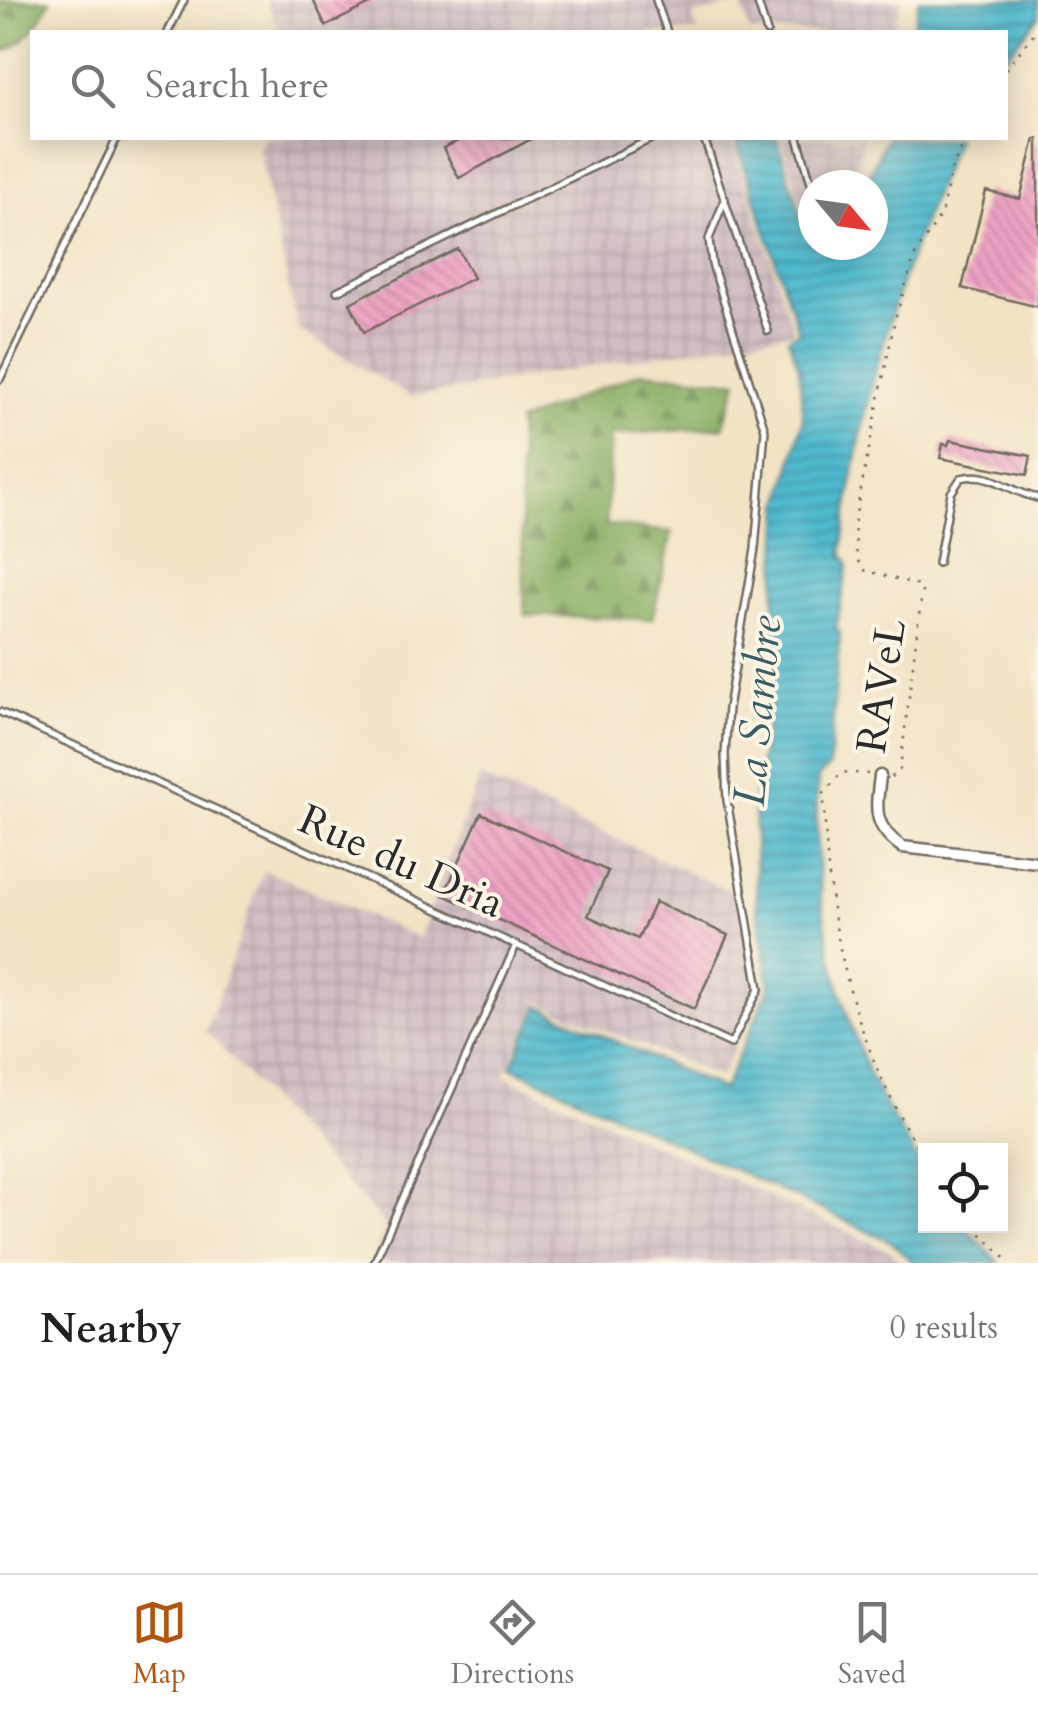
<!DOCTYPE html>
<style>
:root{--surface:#fff;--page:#f6f6f6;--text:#202124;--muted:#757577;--line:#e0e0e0;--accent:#b45309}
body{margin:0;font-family:Cardo,serif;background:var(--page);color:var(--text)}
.controls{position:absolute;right:30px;bottom:30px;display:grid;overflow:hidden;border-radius:0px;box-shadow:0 5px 25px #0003}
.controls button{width:90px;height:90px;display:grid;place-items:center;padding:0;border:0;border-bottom:2px solid var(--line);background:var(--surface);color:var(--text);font:50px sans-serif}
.compass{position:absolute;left:798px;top:170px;width:90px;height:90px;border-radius:50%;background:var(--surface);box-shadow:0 5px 25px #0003;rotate:119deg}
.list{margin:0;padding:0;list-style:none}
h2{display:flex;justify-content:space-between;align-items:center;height:130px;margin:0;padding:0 40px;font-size:42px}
h2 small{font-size:32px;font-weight:400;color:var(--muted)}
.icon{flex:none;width:55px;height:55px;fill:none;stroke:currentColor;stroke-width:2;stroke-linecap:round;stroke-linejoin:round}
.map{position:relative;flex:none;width:1038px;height:1263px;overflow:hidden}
.search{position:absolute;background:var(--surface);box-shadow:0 5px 25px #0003;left:30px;right:30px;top:30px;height:110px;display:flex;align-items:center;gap:25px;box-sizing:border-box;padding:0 35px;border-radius:0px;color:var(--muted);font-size:38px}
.sheet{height:310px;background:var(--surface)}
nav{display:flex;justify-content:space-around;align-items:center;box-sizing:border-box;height:140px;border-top:2px solid var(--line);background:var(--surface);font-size:28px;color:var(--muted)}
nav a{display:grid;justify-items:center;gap:5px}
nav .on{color:var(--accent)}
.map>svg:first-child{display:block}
.industrial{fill:url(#industrial-grid)}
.forest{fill:url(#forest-firs);stroke:#5b6e48;stroke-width:2.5}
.water{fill:url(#water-rules);stroke:#3e727c;stroke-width:2.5}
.building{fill:url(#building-back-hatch)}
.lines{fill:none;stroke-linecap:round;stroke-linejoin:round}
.lane-casing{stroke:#716b61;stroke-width:10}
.street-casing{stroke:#716b61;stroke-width:15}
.path{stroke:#716b61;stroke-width:2.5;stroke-dasharray:2.5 8;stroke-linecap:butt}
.lane{stroke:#fff;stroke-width:5}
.street{stroke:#fff;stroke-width:10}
.labels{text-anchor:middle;stroke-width:8;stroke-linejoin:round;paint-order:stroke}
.street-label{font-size:42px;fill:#2b2b2b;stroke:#fcf5e5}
.water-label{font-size:45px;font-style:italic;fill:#385d64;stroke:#fcf5e5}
</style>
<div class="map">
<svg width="1038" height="1263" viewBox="0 0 1038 1263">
<defs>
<pattern id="industrial-grid" width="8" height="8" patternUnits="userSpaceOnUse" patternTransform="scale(2.5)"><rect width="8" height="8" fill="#d2bec3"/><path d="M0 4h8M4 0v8" fill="none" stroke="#b4a3a8"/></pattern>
<pattern id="forest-firs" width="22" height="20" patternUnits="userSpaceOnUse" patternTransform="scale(2.5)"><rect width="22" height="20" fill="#8bb066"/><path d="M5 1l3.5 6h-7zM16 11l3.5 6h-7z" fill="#728f54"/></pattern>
<pattern id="water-rules" width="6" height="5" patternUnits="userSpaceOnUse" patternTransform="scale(2.5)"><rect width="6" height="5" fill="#50b9ce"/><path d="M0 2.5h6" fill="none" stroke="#4397a7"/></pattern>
<pattern id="building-back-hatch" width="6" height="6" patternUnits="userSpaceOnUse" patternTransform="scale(2.5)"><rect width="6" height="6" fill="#eea2c3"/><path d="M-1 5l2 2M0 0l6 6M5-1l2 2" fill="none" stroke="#c1849f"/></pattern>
</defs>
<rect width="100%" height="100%" fill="#fcf5e5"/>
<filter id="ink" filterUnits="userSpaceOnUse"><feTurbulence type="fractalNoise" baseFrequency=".01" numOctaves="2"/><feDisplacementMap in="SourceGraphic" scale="20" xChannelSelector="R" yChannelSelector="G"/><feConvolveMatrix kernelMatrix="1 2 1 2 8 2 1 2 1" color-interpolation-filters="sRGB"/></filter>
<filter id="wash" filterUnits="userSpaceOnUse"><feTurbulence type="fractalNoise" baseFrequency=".0048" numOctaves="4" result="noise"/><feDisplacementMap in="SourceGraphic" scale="40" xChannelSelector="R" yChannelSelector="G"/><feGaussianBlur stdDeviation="2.25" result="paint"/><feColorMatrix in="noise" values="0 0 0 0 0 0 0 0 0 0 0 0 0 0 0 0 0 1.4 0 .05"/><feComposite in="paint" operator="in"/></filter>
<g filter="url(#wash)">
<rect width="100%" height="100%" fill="#f2e3c5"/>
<path class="industrial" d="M 266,0 L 902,0 L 893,32 L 750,32 L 740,3 L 693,16 L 698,32 L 280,32 Z
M 264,138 L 731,138 L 794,332 L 411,397 L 298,329 L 258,147 Z
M 781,138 L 864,138 L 851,185 L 813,185 L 813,224 L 808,227 Z
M 480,777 L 736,894 L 765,987 L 720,1077 L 538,1002 L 504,1076 L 892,1252 L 901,1263 L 371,1263 L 387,1227 L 206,1031 L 264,870 L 419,938 Z"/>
<path class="forest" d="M 0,0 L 50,0 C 42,21 23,47 0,52 Z
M 641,372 L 738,381 L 723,427 L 611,435 L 606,525 L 672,532 L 652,619 L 525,615 L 518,422 Z"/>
<path class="water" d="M 919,0 L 1038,0 L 1038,17 L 1006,57 L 1006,32 L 913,32 Z
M 735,138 L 777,138 L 805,229 L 813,229 L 813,245 L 829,245 L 834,254 L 839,245 L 873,245 L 873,185 L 865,185 L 886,138 L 957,138 C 899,272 859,405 842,553 L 848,564 L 836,629 L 840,633 L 829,767 L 818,777 C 811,881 830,982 871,1078 C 881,1102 923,1163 926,1179 C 928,1194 926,1211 926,1226 L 964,1226 L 999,1263 L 913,1263 L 892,1242 L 511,1067 L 539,1006 L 723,1090 L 770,987 L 757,907 L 754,800 L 767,722 L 781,505 L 803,419 L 799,367 L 788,338 L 799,332 Z"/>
<g id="blocks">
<path class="building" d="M 313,0 L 378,0 L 326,26 Z
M 464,138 L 533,138 L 459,178 L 443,148 Z
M 1035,139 L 1038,139 L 1038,307 L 962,288 L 986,191 L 1020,199 Z
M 458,249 L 473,278 L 364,332 L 350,303 Z
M 950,440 L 1031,456 L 1027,475 L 940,458 L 943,444 L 948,445 Z
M 481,813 L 608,871 L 588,916 L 638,939 L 655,902 L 728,935 L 694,1009 L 444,895 Z"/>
</g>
</g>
<g filter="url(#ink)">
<use href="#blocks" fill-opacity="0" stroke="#716b61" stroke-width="2.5"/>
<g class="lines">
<g class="lane-casing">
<path id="lane" d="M 656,0 L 667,32
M 757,0 L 767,32
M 168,32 L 184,0
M 704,138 L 768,331
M 798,138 L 813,190
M 337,291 L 653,138
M 0,379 L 117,138
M 938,563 L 951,493 L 961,478 C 993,470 1007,492 1038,498
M 0,712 L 516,945 L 374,1263
M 516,945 L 731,1044 L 759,989 L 727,800 L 725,755 L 728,708 L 755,549 L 765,430 L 712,264 L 709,239 L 725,199"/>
</g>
<g class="street-casing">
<path id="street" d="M 880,776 C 876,809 872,826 902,847 L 1038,862"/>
</g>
<path class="path" d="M 1006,69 L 1038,28
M 868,774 L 842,772 L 824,793 C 826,928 854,1047 926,1162
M 891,777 L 900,769 L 922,592 L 918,585 L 864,570 L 857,558 L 854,524 L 895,319 L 915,255 L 941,215 L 951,171 L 966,138
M 974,1226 L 1010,1263"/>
<use href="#lane" class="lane"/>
<use href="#street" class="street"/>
</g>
</g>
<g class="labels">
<g class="street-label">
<text transform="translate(880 686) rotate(-81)" y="15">RAVeL</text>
<text transform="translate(402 860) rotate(24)" y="15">Rue du Dria</text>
</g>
<g class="water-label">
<text transform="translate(756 711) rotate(-85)" y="16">La Sambre</text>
</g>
</g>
</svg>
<div class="controls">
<button><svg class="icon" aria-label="locate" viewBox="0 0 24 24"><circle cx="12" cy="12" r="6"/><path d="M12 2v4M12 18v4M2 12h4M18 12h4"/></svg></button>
</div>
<svg class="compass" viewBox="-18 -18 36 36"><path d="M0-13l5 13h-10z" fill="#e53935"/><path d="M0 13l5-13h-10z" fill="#757577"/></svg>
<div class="search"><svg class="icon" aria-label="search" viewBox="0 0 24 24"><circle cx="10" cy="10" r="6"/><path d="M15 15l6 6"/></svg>Search here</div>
</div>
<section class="sheet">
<h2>Nearby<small>0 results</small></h2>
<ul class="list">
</ul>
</section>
<nav>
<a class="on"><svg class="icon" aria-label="map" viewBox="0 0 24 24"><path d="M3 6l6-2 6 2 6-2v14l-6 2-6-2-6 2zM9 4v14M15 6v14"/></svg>Map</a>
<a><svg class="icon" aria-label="directions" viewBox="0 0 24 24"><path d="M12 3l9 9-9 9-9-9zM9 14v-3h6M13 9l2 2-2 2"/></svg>Directions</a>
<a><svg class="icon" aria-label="saved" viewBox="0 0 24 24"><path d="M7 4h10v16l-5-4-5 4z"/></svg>Saved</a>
</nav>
